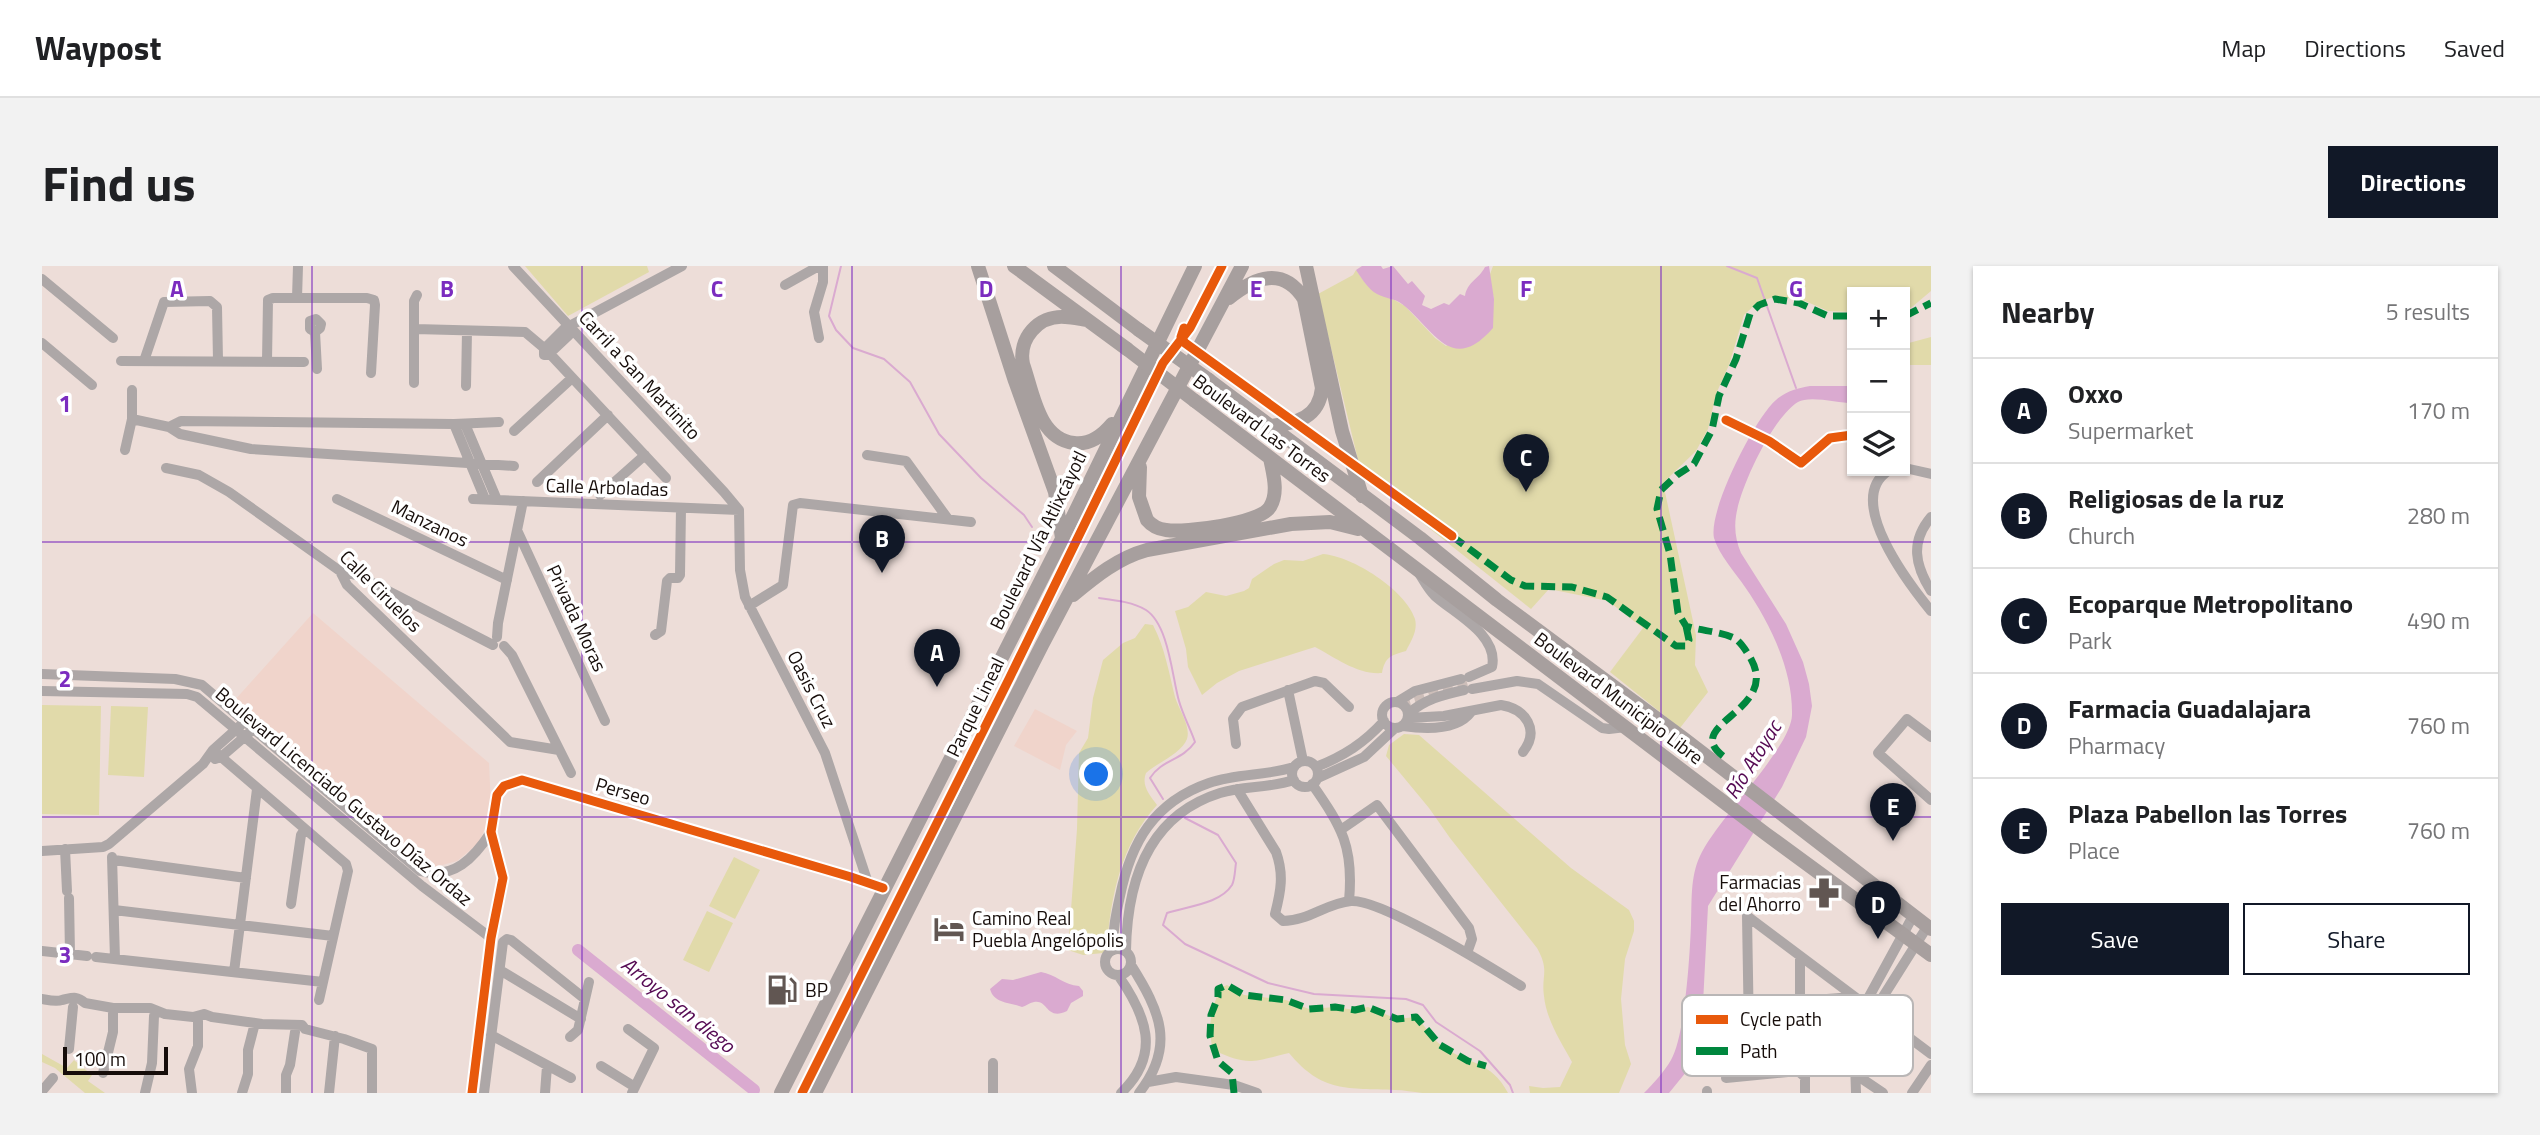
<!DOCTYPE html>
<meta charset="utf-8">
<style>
:root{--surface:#fff;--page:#f2f2f2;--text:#202124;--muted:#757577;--line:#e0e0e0;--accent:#111827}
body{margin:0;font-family:"Titillium Web",sans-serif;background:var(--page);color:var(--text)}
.controls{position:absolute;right:21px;top:21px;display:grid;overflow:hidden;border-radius:0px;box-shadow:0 2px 5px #0004}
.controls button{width:63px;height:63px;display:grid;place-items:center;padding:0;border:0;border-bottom:2px solid var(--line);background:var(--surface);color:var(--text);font:35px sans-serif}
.scale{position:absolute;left:21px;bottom:18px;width:105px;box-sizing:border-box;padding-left:7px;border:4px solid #160d0a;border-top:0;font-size:19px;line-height:24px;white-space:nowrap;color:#160d0a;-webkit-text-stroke:5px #fff;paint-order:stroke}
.you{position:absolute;left:1055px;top:509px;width:24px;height:24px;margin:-18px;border:5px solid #fff;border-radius:50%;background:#1a73e8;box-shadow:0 0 0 10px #1a73e833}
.badge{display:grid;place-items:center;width:46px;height:46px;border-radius:50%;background:var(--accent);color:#fff;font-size:23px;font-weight:700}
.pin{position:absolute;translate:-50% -58px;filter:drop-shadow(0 2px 4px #0008)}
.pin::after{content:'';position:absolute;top:37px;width:24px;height:21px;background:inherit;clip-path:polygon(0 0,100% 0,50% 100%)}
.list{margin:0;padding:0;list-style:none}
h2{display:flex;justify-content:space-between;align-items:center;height:91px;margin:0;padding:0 28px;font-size:30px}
h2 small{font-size:23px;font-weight:400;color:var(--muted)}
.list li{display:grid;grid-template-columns:46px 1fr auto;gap:21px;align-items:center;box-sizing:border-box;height:105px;padding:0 28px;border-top:2px solid var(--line)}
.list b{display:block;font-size:26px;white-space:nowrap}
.list p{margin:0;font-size:23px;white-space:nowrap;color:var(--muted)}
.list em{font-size:23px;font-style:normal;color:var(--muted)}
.actions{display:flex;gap:14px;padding:21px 28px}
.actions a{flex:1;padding:16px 0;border:2px solid var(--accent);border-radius:0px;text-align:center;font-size:24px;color:var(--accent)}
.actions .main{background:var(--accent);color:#fff}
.icon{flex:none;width:38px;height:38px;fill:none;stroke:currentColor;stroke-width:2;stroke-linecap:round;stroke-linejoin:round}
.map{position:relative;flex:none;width:1889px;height:827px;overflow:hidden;border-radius:0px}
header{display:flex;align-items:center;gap:42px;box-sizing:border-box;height:98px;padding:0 35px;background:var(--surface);border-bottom:2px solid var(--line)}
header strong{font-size:33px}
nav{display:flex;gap:38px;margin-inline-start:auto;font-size:24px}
.intro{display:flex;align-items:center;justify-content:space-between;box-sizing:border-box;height:168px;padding:0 42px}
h1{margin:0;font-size:49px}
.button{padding:18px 32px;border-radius:0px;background:var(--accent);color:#fff;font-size:24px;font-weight:700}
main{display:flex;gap:42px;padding:0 42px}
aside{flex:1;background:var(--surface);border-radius:0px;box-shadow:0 2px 5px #0004}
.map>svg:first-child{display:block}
.built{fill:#f0d4cb}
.green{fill:#e1daaa}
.water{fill:#daaad0}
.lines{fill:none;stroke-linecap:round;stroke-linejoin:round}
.stream{stroke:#daaad0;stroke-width:2}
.river{stroke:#daaad0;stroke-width:12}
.minor-tunnel{stroke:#cdbeb9;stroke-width:10;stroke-dasharray:10 5;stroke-linecap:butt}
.minor{stroke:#ada7a7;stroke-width:10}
.major{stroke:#a79f9e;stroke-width:14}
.major-bridge{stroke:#a79f9e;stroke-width:14}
.quiet{stroke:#00873e;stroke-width:7;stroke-dasharray:14 7;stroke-linecap:butt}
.cycleway-casing{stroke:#fff;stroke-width:13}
.cycleway{stroke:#e8590c;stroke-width:9}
.grid{fill:none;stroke:#7b2cbf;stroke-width:2;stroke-opacity:0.55}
.labels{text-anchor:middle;stroke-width:7;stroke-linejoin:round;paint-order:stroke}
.street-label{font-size:19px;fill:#160d0a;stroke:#fff}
.poi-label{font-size:19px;fill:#160d0a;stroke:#fff;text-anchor:start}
.water-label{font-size:21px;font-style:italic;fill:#550a53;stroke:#fff}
.key{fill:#fff;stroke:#b9b6b6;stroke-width:2}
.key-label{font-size:19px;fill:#160d0a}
.grid-label{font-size:23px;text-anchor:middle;font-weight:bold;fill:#7b2cbf;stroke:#fff;stroke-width:7;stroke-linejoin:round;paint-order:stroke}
</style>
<header>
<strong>Waypost</strong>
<nav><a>Map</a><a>Directions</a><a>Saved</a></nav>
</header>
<div class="intro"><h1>Find us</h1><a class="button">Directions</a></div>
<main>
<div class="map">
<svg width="1889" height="827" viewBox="0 0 1889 827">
<rect width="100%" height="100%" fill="#edddd8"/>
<path class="built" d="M 271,347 L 447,497 L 449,540 L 444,559 L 437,577 L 415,595 L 393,601 L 381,598 L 372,592 L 191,436 Z
M 993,443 L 1035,465 L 1024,479 L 1018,504 L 972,480 Z"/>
<path class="green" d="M 483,0 L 605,0 L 607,6 L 526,50 Z
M 1451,0 L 1889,0 L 1889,25 L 1870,41 L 1863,44 L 1863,26 L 1810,26 L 1810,46 L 1786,45 L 1763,35 L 1735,30 L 1716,36 L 1702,49 L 1687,99 L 1674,128 L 1666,163 L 1654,185 L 1621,217 L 1654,369 L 1653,399 L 1666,426 L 1638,462 L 1568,406 L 1601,362 L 1566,335 L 1507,323 L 1489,343 L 1353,235 L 1317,198 L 1276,28 L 1311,9 L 1314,4 L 1324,18 L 1363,40 L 1393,72 L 1404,80 L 1452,33 L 1447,11 Z
M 1889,71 L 1889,99 L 1863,99 L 1863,78 Z
M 1281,288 C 1310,290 1364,324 1373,353 C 1376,365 1369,375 1364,385 C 1349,389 1343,391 1340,407 C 1316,409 1294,392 1273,381 L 1197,405 L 1175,417 L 1160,429 L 1146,401 L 1144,383 L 1133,345 L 1146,341 L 1164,326 L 1184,330 L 1202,325 L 1207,322 L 1210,313 L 1232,298 L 1242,294 L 1261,295 Z
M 1103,358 L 1111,359 C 1123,382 1127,407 1133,431 C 1137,444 1149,460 1145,473 C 1140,487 1115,497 1104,507 C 1099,520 1108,529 1115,539 C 1079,578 1069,630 1065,680 L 1061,687 L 1041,689 L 1026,684 L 1035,563 L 1037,487 L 1046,472 L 1051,432 L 1061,394 L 1081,377 L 1093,372 Z
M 0,439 L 59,440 L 57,549 L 0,548 Z
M 69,440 L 106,441 L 102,511 L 66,509 Z
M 1362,468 L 1377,469 L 1529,602 L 1587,644 L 1592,655 L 1592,665 L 1583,693 L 1579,733 L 1583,779 L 1589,798 L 1577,827 L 1488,827 L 1487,820 L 1501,822 L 1518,821 L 1530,796 C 1519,776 1504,753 1502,730 C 1499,709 1508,705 1495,682 L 1408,572 L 1387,542 L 1344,490 L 1347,479 Z
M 692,591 L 718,604 L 693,653 L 667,640 Z
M 665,645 L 691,657 L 667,706 L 641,694 Z
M 1185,719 L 1202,729 L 1244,734 L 1267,743 L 1293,741 L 1313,744 L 1326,741 L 1355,753 L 1374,751 C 1384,760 1389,772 1400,780 C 1426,799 1449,794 1466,827 C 1438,827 1408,827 1380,827 C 1371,826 1362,824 1353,824 C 1306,822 1280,827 1247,787 C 1209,796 1207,800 1171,784 C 1168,772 1167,759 1170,747 C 1171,738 1176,732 1176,723 Z
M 0,788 L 25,802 L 32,794 L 50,809 L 46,815 L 63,827 L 43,827 L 13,802 L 0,796 Z"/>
<path class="water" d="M 1320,0 L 1339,0 L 1341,3 L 1351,0 L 1366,18 L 1370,15 L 1383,30 L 1380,39 L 1389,43 L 1402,37 L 1407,39 L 1418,28 L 1423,30 C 1425,16 1437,13 1443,1 L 1447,0 L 1452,33 L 1451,62 C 1409,110 1392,63 1360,38 C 1352,32 1344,33 1335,28 C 1326,23 1320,13 1314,4 Z
M 1768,120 L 1810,120 L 1810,137 C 1797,137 1767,129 1756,136 C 1731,151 1698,221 1694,250 C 1692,263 1694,275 1699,287 L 1744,358 L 1761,396 L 1767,418 L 1770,440 L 1764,471 L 1740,521 L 1666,640 L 1659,777 L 1649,800 L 1627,827 L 1602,827 C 1612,817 1622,806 1629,794 C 1643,770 1648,688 1649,658 C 1650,636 1648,611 1658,590 C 1675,553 1749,482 1750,449 C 1751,404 1728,357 1703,321 C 1693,306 1677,289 1672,272 C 1666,244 1713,152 1734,134 C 1744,125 1756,122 1768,120 Z
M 999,706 C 1013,708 1022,719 1037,720 L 1041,725 L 1041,730 L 1029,737 L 1025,745 C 1004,755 1006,733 992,736 C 987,737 984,740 980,741 C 968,736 952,738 948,723 L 960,713 L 971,714 Z"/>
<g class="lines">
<path class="stream" d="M 799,0 L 787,50 L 794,64 L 811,82 L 842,93 L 868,116 L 897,168 L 939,212 L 982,249 L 990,261
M 1685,0 L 1715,12 L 1754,122
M 1057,332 C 1072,334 1091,336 1104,344 C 1127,359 1130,411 1137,435 C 1141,449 1148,462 1153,476 C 1140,495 1120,493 1108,512 L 1121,533
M 1143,552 L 1176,569 L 1194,597 C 1193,603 1193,613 1190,619 C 1178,638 1146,640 1125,647 L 1121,659 L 1143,678 L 1226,717 L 1272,728 L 1364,733 L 1381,739 L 1394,756 L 1438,785 L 1468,819 L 1471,827"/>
<path class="river" d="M 536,684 L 712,824"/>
<path class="minor-tunnel" d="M 1358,437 L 1429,418"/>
<path class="minor" d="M 471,0 L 682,226 L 697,244
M 0,13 L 71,72
M 743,19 L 777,0
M 255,32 L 256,0
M 373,63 L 483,66 L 502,82 L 502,89 L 509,89 L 509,83 L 502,82
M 273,66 L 268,63 L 268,55 L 274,53 L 279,58 L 278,62 L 273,66 L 275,103
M 777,72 L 772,46 L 781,16 L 781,0
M 0,77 L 50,119
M 504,81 L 522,63 L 640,0
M 510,85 L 527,69 L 530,61
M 509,89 L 624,212
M 79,95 L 262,96
M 102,95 L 122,36 L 168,35 L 175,41 L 176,95
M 225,95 L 226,34 L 231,32 L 325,32 L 332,34 L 333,39 L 329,107
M 372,117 L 372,35 L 375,29
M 424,120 L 425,65
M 90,153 L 127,161 L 138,168 L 209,183 L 472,200
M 412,158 L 443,233
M 423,158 L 455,234
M 127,161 L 139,155 L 412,158 L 457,156
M 472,165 L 530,112
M 83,184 L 90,153 L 90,124
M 825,189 L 864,195 L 906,253
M 124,202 L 157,209 L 187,226 L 298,305 L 305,319 L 468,476 L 517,484
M 1863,202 L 1889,208
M 1846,205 C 1802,234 1867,318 1889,345
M 495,216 L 566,149
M 558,229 L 603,189
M 295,233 L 465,314
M 431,233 L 697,244
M 697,244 L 698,304 L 703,331 L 783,487 L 826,617
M 1889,251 C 1868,276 1873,299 1889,325
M 475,264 L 563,455
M 298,305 L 317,310 L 451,379
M 1377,307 C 1382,315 1386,323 1393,330 C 1413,348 1457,369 1450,401 L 1427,411
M 707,340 L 741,319 L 751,239 L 758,237 L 929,256
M 613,369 L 619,365 L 625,315 L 628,312 L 636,312 L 638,309 L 639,242
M 455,371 L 456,357 L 481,235
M 462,380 L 470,389 L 529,507
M 0,408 L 133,413 L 160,419 L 378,605 C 412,614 432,592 449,566
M 1430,423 L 1475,415 L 1496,418 L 1560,462 L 1567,463 L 1584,461
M 1246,424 L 1261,495
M 0,425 L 145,428 L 155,431 L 380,620 L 449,672
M 1355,436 L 1373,425 L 1419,413
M1340 449a13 13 0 1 1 26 0a13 13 0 1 1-26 0Z
M 1366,448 C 1383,433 1400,429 1422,424
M 1366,452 L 1402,450 L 1459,439 C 1484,443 1498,464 1481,486
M 1361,460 C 1382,463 1415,465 1429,446
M 1889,471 L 1865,453 L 1836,487 L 1889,534
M 1194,478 L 1191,453 L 1200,441 L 1273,415 L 1282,417 L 1307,441
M 171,484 L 304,598 L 306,605 L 277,734
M 173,493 L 179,491 L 207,467
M1250 508a13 13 0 1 1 26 0a13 13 0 1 1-26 0Z
M 1274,501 C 1302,490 1322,477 1342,455
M 1276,512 L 1322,491 L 1353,462
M 1270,518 C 1300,561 1312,581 1307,635
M 1195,523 L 1234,586 C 1242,608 1239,625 1233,648 L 1241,655 C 1266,655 1285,637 1309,635 C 1340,633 1448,701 1479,720
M 1300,563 L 1335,539 L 1427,662 L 1430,673 L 1425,687
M 23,583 L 25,625
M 0,585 L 61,581 L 67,578 L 161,498 L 171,484 L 199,459
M 70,591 L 73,693
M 72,594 L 204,612
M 27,632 L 28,688
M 249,638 L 259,569 L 263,563
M 72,644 L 291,670
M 1705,650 L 1889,788
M 1705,650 L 1707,768
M1063 696a13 13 0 1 1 26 0a13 13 0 1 1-26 0Z
M 1072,684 C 1070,666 1074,648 1078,630 C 1089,576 1112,536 1167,517 C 1195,507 1225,510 1252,501
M 0,685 L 45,690
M 1084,685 C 1085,616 1105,550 1178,527 C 1202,520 1228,522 1252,514
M 1758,690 L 1758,773
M 54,691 L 281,716
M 1089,699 C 1118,745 1134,780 1097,827
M 458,704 L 539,753
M 192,706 L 215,523
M 1076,709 C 1104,749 1120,788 1079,827
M 0,733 C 6,734 14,736 20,734 C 30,732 34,729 43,737 L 71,742 L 108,742 L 123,748 L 151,751 L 162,748 L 170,751 L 220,758 L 260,759 L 263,763 L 302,773 L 330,783 L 330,827
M 1759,735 L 1811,731 L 1814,827
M 1823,738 L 1871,650
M 1832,745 L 1885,661
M 586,763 L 612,782 L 590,827
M 449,769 L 529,812
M 528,771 L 536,764 L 547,716
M 27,783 L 31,741
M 559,800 L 593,821
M 61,807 L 71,766 L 71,742
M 1813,808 L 1848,756
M 1813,808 L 1841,827
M 1684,812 L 1756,805 L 1763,811 L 1763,827
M 1106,816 L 1134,811 L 1192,819 L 1215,827
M 0,825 L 11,812
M 1665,825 L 1665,827
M 103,827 L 110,797 L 112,750
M 150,827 L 147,803 L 156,780 L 156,755
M 200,827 L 206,808 L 206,784 L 213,757
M 244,827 L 244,809 L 248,799 L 253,766
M 287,827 L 293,770
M 430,827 L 449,672 L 461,612 L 449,566 L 455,529 L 462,520 L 480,514 L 809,611 L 841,622
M 442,827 L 461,676 L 465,673 L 469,674 L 543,733
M 503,827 L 505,800
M 951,827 L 951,797
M 1870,827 L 1889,799"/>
<path class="major" d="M 936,0 L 973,115 L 1013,226 L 1020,272
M 972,0 L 1085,83
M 1012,0 L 1097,64
M 1264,0 L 1300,165 L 1320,230
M 1187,32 C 1213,11 1241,0 1262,33 L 1280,122 C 1277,152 1255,157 1229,160
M 1045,54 C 1038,53 1030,51 1023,51 C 996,49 976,73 981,98 C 991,126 996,173 1032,177 C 1047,179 1060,170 1070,158
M 1167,114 L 1378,272 L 1455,334 L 1641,472 L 1889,663
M 1153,135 L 1724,568 L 1889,689
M 1098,201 L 1097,231 L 1105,254 C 1110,260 1116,263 1124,264 C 1143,267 1218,258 1228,241 C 1237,226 1231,208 1228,192
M 1031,329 C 1054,310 1076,292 1105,284 L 1249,258 L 1288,256 L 1316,263
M 739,827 L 1020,273 L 1153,0
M 773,827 L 1000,379 L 1200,0"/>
<path class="major-bridge" d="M 1097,64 L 1167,114
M 1085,83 L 1153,135"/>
<path class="quiet" d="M 1863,50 L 1889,37
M 1410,270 L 1469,314 L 1483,320 L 1530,321 L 1565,331 L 1634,380 L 1644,380 L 1647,374 L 1644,360
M 1681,490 C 1639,458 1738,445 1709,393 C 1705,386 1698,375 1692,372 C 1677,365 1659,365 1644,360 L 1636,347 L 1628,288 L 1615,243 L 1619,224 L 1635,209 L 1652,198 L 1670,164 L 1677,130 L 1694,93 L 1708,48 L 1717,39 L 1733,33 L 1757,37 L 1786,50 L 1810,50
M 1192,827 L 1190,807 L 1176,795 L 1168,770 L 1169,749 L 1176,731 L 1176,723 L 1185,719 L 1202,729 L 1244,734 L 1267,743 L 1293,741 L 1313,744 L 1326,741 L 1355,753 L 1374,751 L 1398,779 L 1426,795 L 1444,800"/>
<g class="cycleway-casing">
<path id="cycleway" d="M 1142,62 L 1139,71 L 1143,77 L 1410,270
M 1684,154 L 1727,175 L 1759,197 L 1788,172 L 1810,169
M 430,827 L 449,672 L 461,612 L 449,566 L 455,529 L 462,520 L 480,514 L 809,611 L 841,622
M 760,827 L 968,411 L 1121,97 L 1148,62 L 1180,0"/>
</g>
<use href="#cycleway" class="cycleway"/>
</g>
<path class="grid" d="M 270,0 L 270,827M 540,0 L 540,827M 810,0 L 810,827M 1079,0 L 1079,827M 1349,0 L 1349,827M 1619,0 L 1619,827M 0,276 L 1889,276M 0,551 L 1889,551"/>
<defs>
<g id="pharmacy-bare" transform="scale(2.415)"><path d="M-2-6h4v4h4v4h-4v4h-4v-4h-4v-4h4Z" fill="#615652" stroke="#fff" stroke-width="2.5" paint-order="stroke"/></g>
<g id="hotel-bare" transform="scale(2.415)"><path d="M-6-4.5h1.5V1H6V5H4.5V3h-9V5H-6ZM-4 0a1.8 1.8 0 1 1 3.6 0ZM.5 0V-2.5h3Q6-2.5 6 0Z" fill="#615652" stroke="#fff" stroke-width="2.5" paint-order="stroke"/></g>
<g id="fuel-bare" transform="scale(2.415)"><path d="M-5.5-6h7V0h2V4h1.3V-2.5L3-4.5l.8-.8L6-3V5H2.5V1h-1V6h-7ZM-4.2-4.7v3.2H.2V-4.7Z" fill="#615652" stroke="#fff" stroke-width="2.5" paint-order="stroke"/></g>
</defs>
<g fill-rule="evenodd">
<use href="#pharmacy-bare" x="1782" y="627"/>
<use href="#hotel-bare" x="907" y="663"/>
<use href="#fuel-bare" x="740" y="724"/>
</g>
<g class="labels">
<g class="street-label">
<text transform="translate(598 109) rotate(47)" y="7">Carril a San Martinito</text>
<text transform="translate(1220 162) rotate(37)" y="7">Boulevard Las Torres</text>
<text transform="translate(565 221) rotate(2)" y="7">Calle Arboladas</text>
<text transform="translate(388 257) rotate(26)" y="7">Manzanos</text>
<text transform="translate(996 274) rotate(-64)" y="7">Boulevard Vía Atlixcáyotl</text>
<text transform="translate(339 325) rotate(45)" y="7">Calle Ciruelos</text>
<text transform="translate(535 352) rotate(65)" y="7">Privada Moras</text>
<text transform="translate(770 423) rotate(63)" y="7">Oasis Cruz</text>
<text transform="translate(1577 432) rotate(37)" y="7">Boulevard Municipio Libre</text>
<text transform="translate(933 441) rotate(-64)" y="7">Parque Lineal</text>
<text transform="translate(581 525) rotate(16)" y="7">Perseo</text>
<text transform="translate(302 530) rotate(40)" y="7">Boulevard Licenciado Gustavo Díaz Ordaz</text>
</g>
<g class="poi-label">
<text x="1759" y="623" text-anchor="end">Farmacias<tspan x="1759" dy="22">del Ahorro</tspan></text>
<text x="930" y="659">Camino Real<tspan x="930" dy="22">Puebla Angelópolis</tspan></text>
<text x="763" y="731">BP</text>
</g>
<g class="water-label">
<text transform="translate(1711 494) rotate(-58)" y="7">Río Atoyac</text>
<text transform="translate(636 739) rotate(39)" y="7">Arroyo san diego</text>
</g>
</g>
<rect x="1640" y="729" width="231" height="81" rx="10" class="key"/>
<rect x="1654" y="749" width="32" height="9" fill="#e8590c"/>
<rect x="1654" y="781" width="32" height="8" fill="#00873e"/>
<g class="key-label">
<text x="1698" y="760">Cycle path</text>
<text x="1698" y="792">Path</text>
</g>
<g class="grid-label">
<text x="135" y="31">A</text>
<text x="405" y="31">B</text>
<text x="675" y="31">C</text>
<text x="944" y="31">D</text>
<text x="1214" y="31">E</text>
<text x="1484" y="31">F</text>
<text x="1754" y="31">G</text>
<text x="23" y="146">1</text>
<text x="23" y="421">2</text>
<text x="23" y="697">3</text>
</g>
</svg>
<div class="controls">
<button>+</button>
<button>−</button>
<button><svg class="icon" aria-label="layers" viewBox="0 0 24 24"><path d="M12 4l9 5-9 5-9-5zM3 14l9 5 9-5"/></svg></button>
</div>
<div class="scale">100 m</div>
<div class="you"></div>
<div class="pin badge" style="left:895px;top:421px">A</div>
<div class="pin badge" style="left:840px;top:307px">B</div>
<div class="pin badge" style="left:1484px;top:226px">C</div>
<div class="pin badge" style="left:1836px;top:673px">D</div>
<div class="pin badge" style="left:1851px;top:575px">E</div>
</div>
<aside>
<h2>Nearby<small>5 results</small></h2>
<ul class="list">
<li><span class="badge">A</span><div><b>Oxxo</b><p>Supermarket</p></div><em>170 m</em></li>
<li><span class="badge">B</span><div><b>Religiosas de la ruz</b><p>Church</p></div><em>280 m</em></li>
<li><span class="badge">C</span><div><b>Ecoparque Metropolitano</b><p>Park</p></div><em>490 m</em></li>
<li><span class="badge">D</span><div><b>Farmacia Guadalajara</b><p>Pharmacy</p></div><em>760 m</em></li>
<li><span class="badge">E</span><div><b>Plaza Pabellon las Torres</b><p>Place</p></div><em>760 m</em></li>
</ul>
<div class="actions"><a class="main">Save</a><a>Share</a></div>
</aside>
</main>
